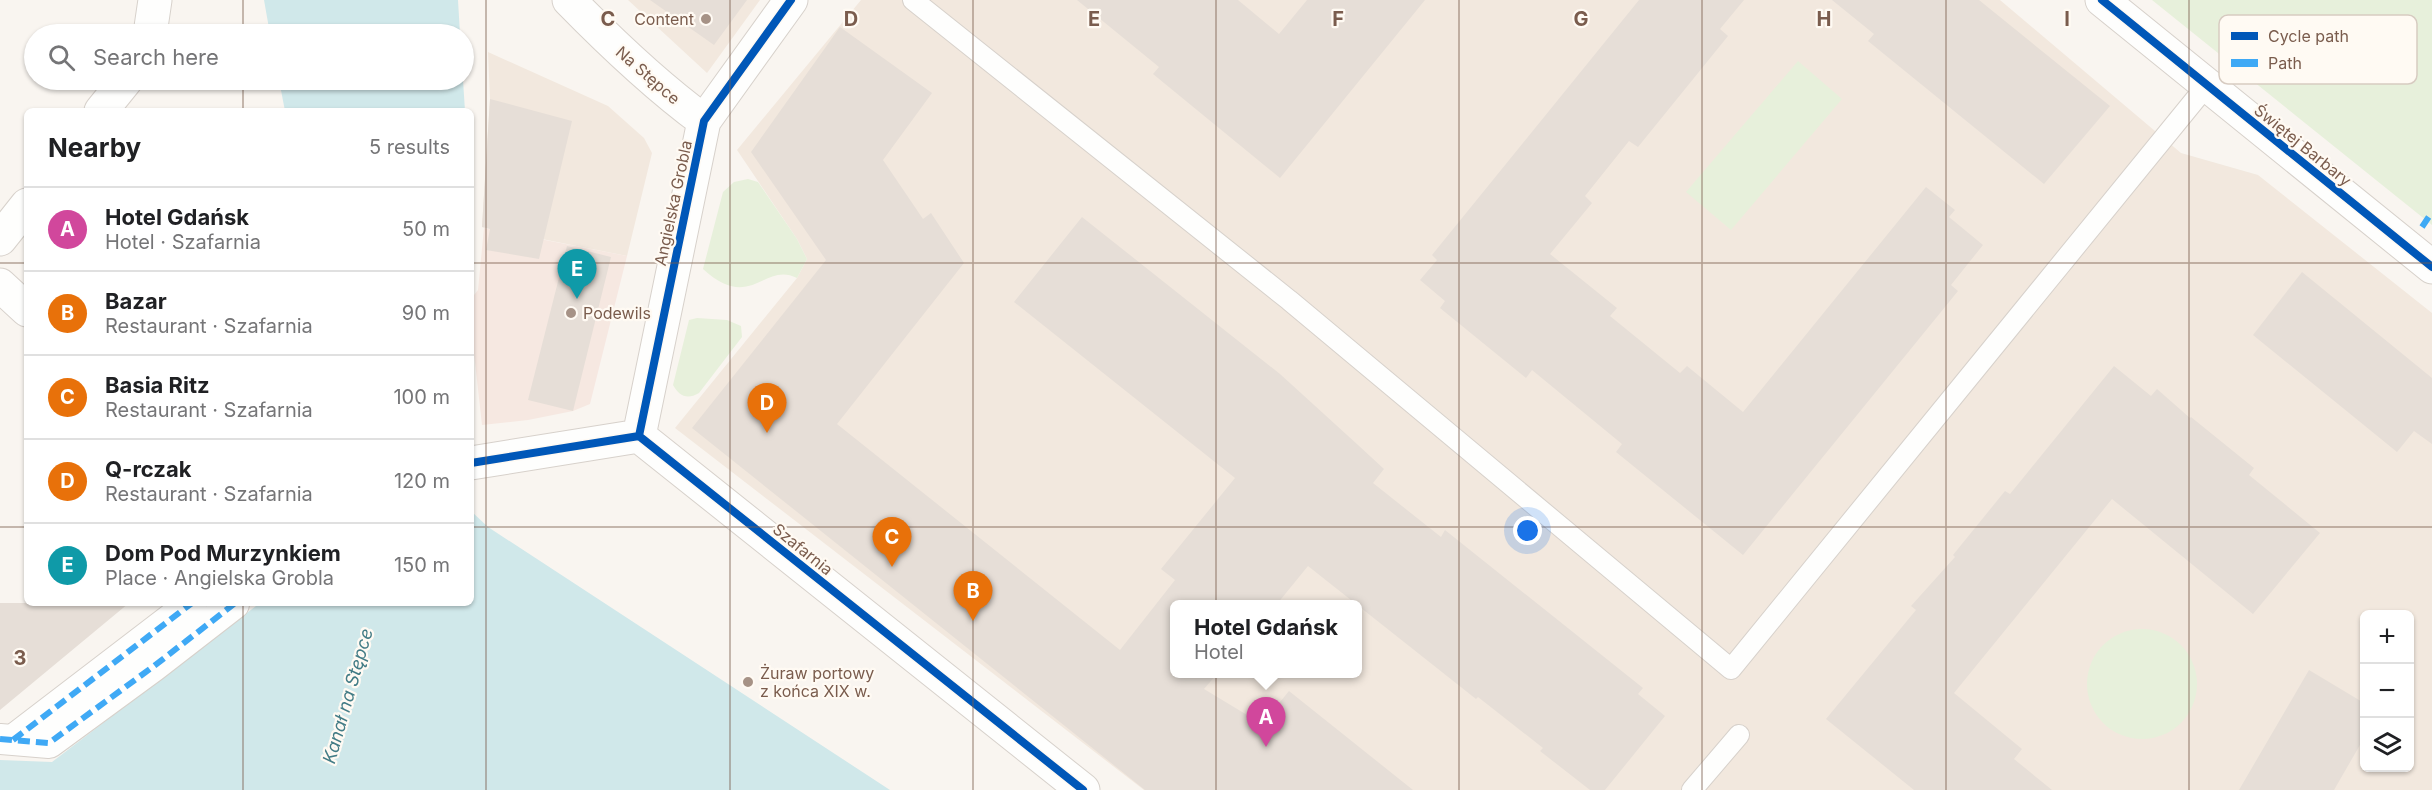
<!DOCTYPE html>
<meta charset="utf-8">
<style>
:root{--surface:#fff;--page:#f6f6f6;--text:#202124;--muted:#757577;--line:#e0e0e0;--accent:#5c5450}
body{margin:0;font-family:Inter,sans-serif;background:var(--page);color:var(--text)}
.controls{position:absolute;right:18px;bottom:18px;display:grid;overflow:hidden;border-radius:9px;box-shadow:0 2px 4px #0004}
.controls button{width:54px;height:54px;display:grid;place-items:center;padding:0;border:0;border-bottom:2px solid var(--line);background:var(--surface);color:var(--text);font:30px sans-serif}
.you{position:absolute;left:1528px;top:531px;width:21px;height:21px;margin:-15px;border:4px solid #fff;border-radius:50%;background:#1a73e8;box-shadow:0 0 0 9px #1a73e833}
.badge{display:grid;place-items:center;width:39px;height:39px;border-radius:50%;background:var(--accent);color:#fff;font-size:20px;font-weight:700}
.pin{position:absolute;translate:-50% -50px;filter:drop-shadow(0 2px 3px #0008)}
.pin::after{content:'';position:absolute;top:32px;width:21px;height:18px;background:inherit;clip-path:polygon(0 0,100% 0,50% 100%)}
.popup{position:absolute;left:1170px;top:600px;width:192px;height:78px;box-sizing:border-box;display:grid;place-content:center;border-radius:9px;background:var(--surface);filter:drop-shadow(0 2px 4px #0005);font-size:20px;white-space:nowrap;color:var(--muted)}
.popup b{font-size:22px;color:var(--text)}
.popup::after{content:'';position:absolute;left:50%;top:100%;margin-left:-12px;border:12px solid transparent;border-top-color:var(--surface)}
.list{margin:0;padding:0;list-style:none}
h2{display:flex;justify-content:space-between;align-items:center;height:78px;margin:0;padding:0 24px;font-size:26px}
h2 small{font-size:20px;font-weight:400;color:var(--muted)}
.list li{display:grid;grid-template-columns:39px 1fr auto;gap:18px;align-items:center;box-sizing:border-box;height:84px;padding:0 24px;border-top:2px solid var(--line)}
.list b{display:block;font-size:22px;white-space:nowrap}
.list p{margin:0;font-size:20px;white-space:nowrap;color:var(--muted)}
.list em{font-size:20px;font-style:normal;color:var(--muted)}
.icon{flex:none;width:33px;height:33px;fill:none;stroke:currentColor;stroke-width:2;stroke-linecap:round;stroke-linejoin:round}
.map{position:relative;flex:none;width:2432px;height:790px;overflow:hidden}
.search{position:absolute;background:var(--surface);box-shadow:0 2px 4px #0004;left:24px;top:24px;width:450px;height:66px;display:flex;align-items:center;gap:15px;box-sizing:border-box;padding:0 21px;border-radius:33px;color:var(--muted);font-size:22px}
.panel{position:absolute;background:var(--surface);box-shadow:0 2px 4px #0004;left:24px;top:108px;width:450px;height:498px;border-radius:9px}
.map>svg:first-child{display:block}
.residential{fill:#f2e8de;fill-rule:evenodd}
.commercial{fill:#f6e8e1}
.green{fill:#e7f0db}
.water{fill:#d0e8ea}
.building{fill:#e6ded7}
.lines{fill:none;stroke-linecap:round;stroke-linejoin:round}
.service-casing{stroke:#d7d1cb;stroke-width:22}
.pedestrian-casing{stroke:#d7d1cb;stroke-width:32}
.minor-casing{stroke:#d7d1cb;stroke-width:35}
.service{stroke:#fefefd;stroke-width:20}
.pedestrian{stroke:#fefefd;stroke-width:30}
.minor{stroke:#fefefd;stroke-width:33}
.quiet{stroke:#3fa9f5;stroke-width:6;stroke-dasharray:12 6;stroke-linecap:butt}
.cycleway-casing{stroke:#fffaf3;stroke-width:11}
.cycleway{stroke:#0057b8;stroke-width:8}
.grid{fill:none;stroke:#7a5c4d;stroke-width:1.5;stroke-opacity:0.55}
.poi-dot{fill:#a69286;stroke:#fffaf3;stroke-width:2}
.labels{text-anchor:middle;stroke-width:4.5;stroke-linejoin:round;paint-order:stroke}
.poi-label{font-size:16px;fill:#7a5c4d;stroke:#fffaf3;text-anchor:start}
.street-label{font-size:16px;fill:#7a5c4d;stroke:#fffaf3}
.water-label{font-size:18px;font-style:italic;fill:#437c86;stroke:#fffaf3}
.key{fill:#fffaf3;stroke:#d7cbc1;stroke-width:1.5}
.key-label{font-size:16px;fill:#7a5c4d}
.grid-label{font-size:20px;text-anchor:middle;font-weight:bold;fill:#7a5c4d;stroke:#fffaf3;stroke-width:4.5;stroke-linejoin:round;paint-order:stroke}
</style>
<div class="map">
<svg width="2432" height="790" viewBox="0 0 2432 790">
<rect width="100%" height="100%" fill="#f9f5f0"/>
<path class="residential" d="M 628,0 L 760,0 L 707,73 Z
M 861,0 L 2000,0 L 2181,153 L 2258,175 L 2432,313 L 2432,790 L 1144,790 L 675,428 L 797,278 L 807,259 L 797,239 L 737,150 ZM 1174,604 L 1358,604 L 1358,674 L 1174,674 ZM 2364,614 L 2410,614 L 2410,768 L 2364,768 Z
M 488,52 L 608,106 L 644,138 L 652,153 L 627,256 L 482,227 L 490,99 Z"/>
<path class="commercial" d="M 484,228 L 627,256 L 590,404 L 573,411 L 528,420 L 482,425 L 471,326 L 471,299 L 478,290 Z"/>
<path class="green" d="M 2152,0 L 2432,0 L 2432,225 Z
M 1798,61 L 1842,99 L 1731,230 L 1686,192 Z
M 748,179 L 758,182 L 797,239 L 807,259 L 797,278 C 764,261 751,313 703,269 L 723,192 L 734,182 Z
M 697,318 L 727,320 L 741,326 L 742,337 L 699,393 C 687,400 679,396 673,385 L 689,320 Z
M2087 684a55 55 0 1 1 110 0a55 55 0 1 1-110 0Z"/>
<path class="water" d="M 264,0 L 458,0 L 460,34 L 270,34 Z
M 279,80 L 463,80 L 465,111 L 285,111 Z
M 471,511 L 488,527 L 890,790 L 0,790 L 0,760 L 52,762 L 260,603 L 471,603 Z"/>
<path class="building" d="M 650,0 L 747,0 L 714,45 Z
M 1077,0 L 1238,0 L 1279,34 L 1307,0 L 1425,0 L 1280,178 L 1153,74 L 1159,67 Z
M 1639,0 L 1744,0 L 1720,29 L 1728,36 L 1638,147 L 1629,141 L 1585,196 L 1592,203 L 1550,254 L 1617,308 L 1610,316 L 1680,373 L 1687,366 L 1743,412 L 1926,187 L 1955,210 L 1949,217 L 1983,245 L 1951,285 L 1958,291 L 1743,555 L 1616,452 L 1622,444 L 1532,370 L 1526,378 L 1440,308 L 1445,301 L 1420,280 L 1437,260 L 1432,255 Z
M 1832,0 L 1979,0 L 2110,106 L 2044,184 L 1868,41 L 1874,34 Z
M 840,27 L 932,93 L 883,160 L 923,219 L 931,213 L 964,263 L 837,424 L 1120,650 L 1175,580 L 1161,569 L 1235,478 L 1014,302 L 1082,217 L 1280,374 L 1358,445 L 1384,469 L 1373,483 L 1441,537 L 1445,530 L 1643,688 L 1638,694 L 1665,716 L 1605,790 L 1590,790 L 1540,751 L 1543,748 L 1478,697 L 1476,699 L 1308,566 L 1277,604 L 1174,604 L 1174,674 L 1217,674 L 1204,689 L 1262,724 L 1289,691 L 1413,790 L 1145,790 L 692,428 L 826,260 L 751,152 Z
M 490,99 L 572,121 L 539,259 L 486,250 L 490,229 L 482,227 Z
M 567,246 L 611,257 L 573,411 L 528,400 Z
M 2302,272 L 2432,378 L 2432,444 L 2414,431 L 2397,452 L 2253,335 Z
M 2114,366 L 2151,396 L 2157,389 L 2190,418 L 2191,417 L 2254,468 L 2249,475 L 2320,533 L 2253,614 L 2112,499 L 1954,693 L 2022,749 L 2014,759 L 2052,790 L 1914,790 L 1826,719 L 1916,610 L 1911,606 L 1955,557 L 1953,555 L 2005,491 L 2010,494 Z
M 0,603 L 129,603 L 0,710 Z
M 2309,670 L 2364,703 L 2364,738 L 2334,790 L 2239,790 Z"/>
<g class="lines">
<g class="service-casing">
<path id="service" d="M 913,0 L 1289,300 L 1731,669 L 2207,85
M 1692,790 L 1739,735"/>
</g>
<g class="pedestrian-casing">
<path id="pedestrian" d="M 0,739 L 49,743 L 154,666 L 234,604
M 13,740 L 192,603"/>
</g>
<g class="minor-casing">
<path id="minor" d="M 569,0 C 612,44 655,85 704,121
M 2102,0 L 2432,267
M 150,34 L 155,0
M 101,111 L 126,80
M 0,239 L 27,205
M 0,285 L 27,310
M 639,436 L 704,121 L 791,0
M 471,463 L 639,436 L 1083,790"/>
</g>
<use href="#service" class="service"/>
<use href="#pedestrian" class="pedestrian"/>
<use href="#minor" class="minor"/>
<path class="quiet" d="M 2422,227 L 2432,212
M 0,739 L 49,743 L 154,666 L 234,604
M 13,740 L 192,603"/>
<g class="cycleway-casing">
<path id="cycleway" d="M 2102,0 L 2432,267
M 639,436 L 704,121 L 791,0
M 471,463 L 639,436 L 1083,790"/>
</g>
<use href="#cycleway" class="cycleway"/>
</g>
<path class="grid" d="M 243,0 L 243,34M 486,0 L 486,790M 730,0 L 730,790M 973,0 L 973,790M 1216,0 L 1216,790M 1459,0 L 1459,790M 1702,0 L 1702,790M 1946,0 L 1946,790M 2189,0 L 2189,790M 243,80 L 243,111M 0,263 L 27,263M 471,263 L 2432,263M 0,527 L 27,527M 471,527 L 2432,527M 243,603 L 243,790"/>
<g class="poi-dot">
<circle cx="706" cy="19" r="6"/>
<circle cx="571" cy="313" r="6"/>
<circle cx="748" cy="682" r="6"/>
</g>
<g class="labels">
<g class="poi-label">
<text x="694" y="25" text-anchor="end">Content</text>
<text x="583" y="319">Podewils</text>
<text x="760" y="679">Żuraw portowy<tspan x="760" dy="18">z końca XIX w.</tspan></text>
</g>
<g class="street-label">
<text transform="translate(648 75) rotate(41)" y="6">Na Stępce</text>
<text transform="translate(2303 145) rotate(39)" y="6">Świętej Barbary</text>
<text transform="translate(673 203) rotate(-78)" y="6">Angielska Grobla</text>
<text transform="translate(803 549) rotate(39)" y="6">Szafarnia</text>
</g>
<g class="water-label">
<text transform="translate(348 696) rotate(-74)" y="6">Kanał na Stępce</text>
</g>
</g>
<rect x="2219" y="15" width="198" height="69" rx="9" class="key"/>
<rect x="2231" y="32" width="27" height="8" fill="#0057b8"/>
<rect x="2231" y="59" width="27" height="8" fill="#3fa9f5"/>
<g class="key-label">
<text x="2268" y="42">Cycle path</text>
<text x="2268" y="69">Path</text>
</g>
<g class="grid-label">
<text x="608" y="26">C</text>
<text x="851" y="26">D</text>
<text x="1094" y="26">E</text>
<text x="1338" y="26">F</text>
<text x="1581" y="26">G</text>
<text x="1824" y="26">H</text>
<text x="2067" y="26">I</text>
<text x="20" y="665">3</text>
</g>
</svg>
<div class="controls">
<button>+</button>
<button>−</button>
<button><svg class="icon" aria-label="layers" viewBox="0 0 24 24"><path d="M12 4l9 5-9 5-9-5zM3 14l9 5 9-5"/></svg></button>
</div>
<div class="you"></div>
<div class="pin badge" style="left:1266px;top:747px;background:#d1479c">A</div>
<div class="popup"><b>Hotel Gdańsk</b>Hotel</div>
<div class="pin badge" style="left:973px;top:621px;background:#e8710a">B</div>
<div class="pin badge" style="left:892px;top:567px;background:#e8710a">C</div>
<div class="pin badge" style="left:767px;top:433px;background:#e8710a">D</div>
<div class="pin badge" style="left:577px;top:299px;background:#0f9aa8">E</div>
<div class="search"><svg class="icon" aria-label="search" viewBox="0 0 24 24"><circle cx="10" cy="10" r="6"/><path d="M15 15l6 6"/></svg>Search here</div>
<section class="panel">
<h2>Nearby<small>5 results</small></h2>
<ul class="list">
<li><span class="badge" style="background:#d1479c">A</span><div><b>Hotel Gdańsk</b><p>Hotel · Szafarnia</p></div><em>50 m</em></li>
<li><span class="badge" style="background:#e8710a">B</span><div><b>Bazar</b><p>Restaurant · Szafarnia</p></div><em>90 m</em></li>
<li><span class="badge" style="background:#e8710a">C</span><div><b>Basia Ritz</b><p>Restaurant · Szafarnia</p></div><em>100 m</em></li>
<li><span class="badge" style="background:#e8710a">D</span><div><b>Q-rczak</b><p>Restaurant · Szafarnia</p></div><em>120 m</em></li>
<li><span class="badge" style="background:#0f9aa8">E</span><div><b>Dom Pod Murzynkiem</b><p>Place · Angielska Grobla</p></div><em>150 m</em></li>
</ul>
</section>
</div>
